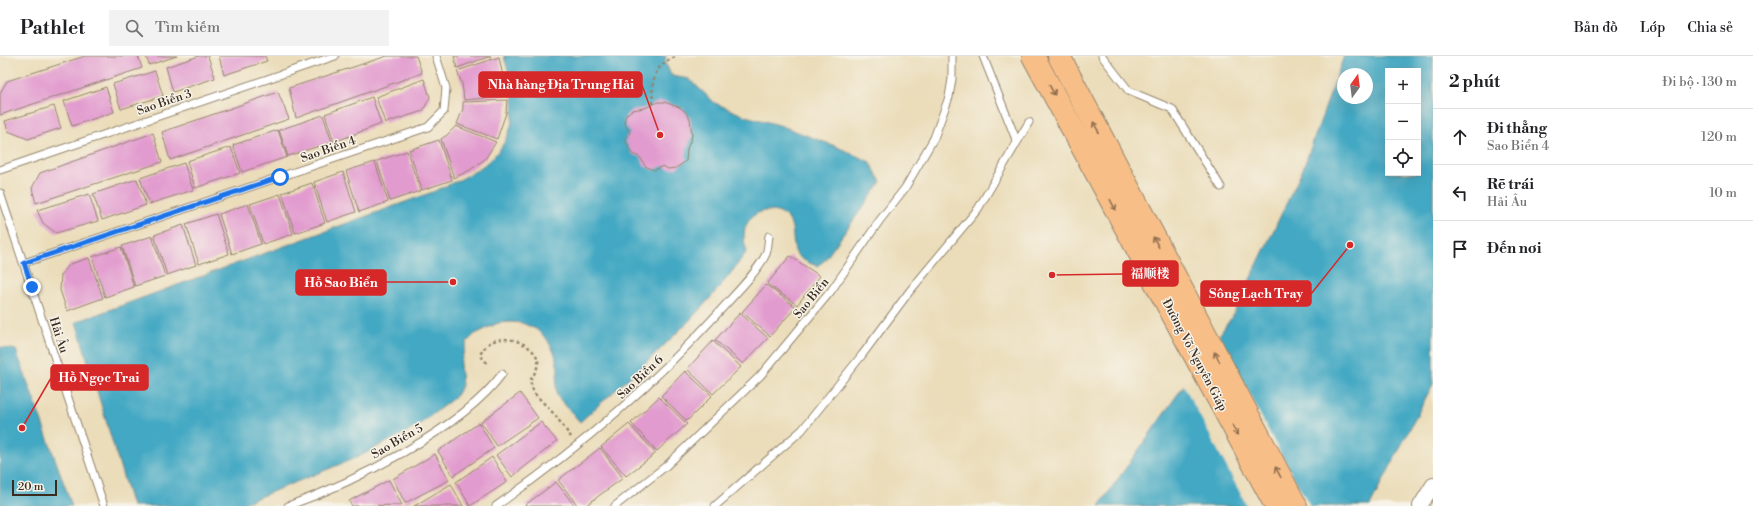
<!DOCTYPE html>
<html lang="vi">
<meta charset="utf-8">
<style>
:root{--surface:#fff;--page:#f2f2f2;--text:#202124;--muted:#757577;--line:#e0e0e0}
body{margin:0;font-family:"Libre Bodoni","Noto Serif SC",serif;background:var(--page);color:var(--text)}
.controls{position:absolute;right:12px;top:12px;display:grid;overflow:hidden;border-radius:0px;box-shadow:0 4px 16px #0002}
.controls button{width:36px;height:36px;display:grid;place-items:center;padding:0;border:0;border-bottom:1px solid var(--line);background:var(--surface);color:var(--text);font:20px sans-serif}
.compass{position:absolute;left:1337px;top:12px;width:36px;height:36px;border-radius:50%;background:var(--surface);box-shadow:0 4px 16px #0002;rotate:14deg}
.scale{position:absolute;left:12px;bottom:10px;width:45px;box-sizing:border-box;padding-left:4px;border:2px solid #3b2a1e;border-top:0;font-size:11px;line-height:14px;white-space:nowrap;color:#3b2a1e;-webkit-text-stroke:3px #f7f3e8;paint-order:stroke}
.stop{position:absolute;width:12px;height:12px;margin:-9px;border:3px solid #1a73e8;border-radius:50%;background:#fff}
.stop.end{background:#1a73e8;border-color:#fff;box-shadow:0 1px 4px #0008}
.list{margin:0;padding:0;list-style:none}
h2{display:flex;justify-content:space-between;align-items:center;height:52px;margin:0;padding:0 16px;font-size:17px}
h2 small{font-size:13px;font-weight:400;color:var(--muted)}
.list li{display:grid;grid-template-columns:26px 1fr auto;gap:12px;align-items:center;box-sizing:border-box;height:56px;padding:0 16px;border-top:1px solid var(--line)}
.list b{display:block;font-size:15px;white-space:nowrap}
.list p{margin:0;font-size:13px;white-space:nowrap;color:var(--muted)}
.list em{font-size:13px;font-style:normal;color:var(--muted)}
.icon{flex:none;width:22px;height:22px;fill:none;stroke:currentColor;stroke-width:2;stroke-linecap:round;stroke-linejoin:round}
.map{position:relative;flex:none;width:1433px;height:450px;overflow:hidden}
header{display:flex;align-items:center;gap:24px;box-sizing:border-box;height:56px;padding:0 20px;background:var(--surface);border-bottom:1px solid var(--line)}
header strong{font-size:19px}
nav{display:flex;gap:22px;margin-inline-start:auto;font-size:14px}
.search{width:280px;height:36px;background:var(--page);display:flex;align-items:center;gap:10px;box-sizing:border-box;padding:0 14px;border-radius:0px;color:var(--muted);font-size:15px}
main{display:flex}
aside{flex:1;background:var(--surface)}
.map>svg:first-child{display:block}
.water{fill:#43a8c3;stroke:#3f6970;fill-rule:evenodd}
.pier{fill:#ebddba}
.building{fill:#e29bcf}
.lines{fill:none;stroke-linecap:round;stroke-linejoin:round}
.service-casing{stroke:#93846c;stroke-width:9}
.minor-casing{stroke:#93846c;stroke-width:16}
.primary-casing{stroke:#93846c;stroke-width:24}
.path{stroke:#93846c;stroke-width:2.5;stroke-dasharray:3 3;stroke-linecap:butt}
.service{stroke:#fff;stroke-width:7}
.minor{stroke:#fff;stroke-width:14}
.primary{stroke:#f7be88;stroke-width:22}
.oneway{stroke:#906d4e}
.route{stroke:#1a73e8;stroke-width:5}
.labels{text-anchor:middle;stroke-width:3;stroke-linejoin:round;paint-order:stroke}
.street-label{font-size:12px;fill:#3b2a1e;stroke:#f7f3e8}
.leader{fill:none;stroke:#d62828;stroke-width:1.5}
.callout-dot{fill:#d62828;stroke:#f7f3e8;stroke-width:1.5}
.callout{fill:#d62828;stroke:#d62828;stroke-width:1.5}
.callout-label{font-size:13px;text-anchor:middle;font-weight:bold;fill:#fff}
</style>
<header>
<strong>Pathlet</strong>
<div class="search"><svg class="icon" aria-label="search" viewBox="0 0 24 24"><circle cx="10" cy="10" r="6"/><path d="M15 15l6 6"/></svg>Tìm kiếm</div>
<nav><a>Bản đồ</a><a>Lớp</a><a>Chia sẻ</a></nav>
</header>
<main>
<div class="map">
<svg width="1433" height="450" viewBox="0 0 1433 450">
<rect width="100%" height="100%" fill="#f7f3e8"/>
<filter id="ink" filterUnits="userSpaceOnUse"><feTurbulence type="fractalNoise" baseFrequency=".025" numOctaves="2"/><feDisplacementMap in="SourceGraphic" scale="8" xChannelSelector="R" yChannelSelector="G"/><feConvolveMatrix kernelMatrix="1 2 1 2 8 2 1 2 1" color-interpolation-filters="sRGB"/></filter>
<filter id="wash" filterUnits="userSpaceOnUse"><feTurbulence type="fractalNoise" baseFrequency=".012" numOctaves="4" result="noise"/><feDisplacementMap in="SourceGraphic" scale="16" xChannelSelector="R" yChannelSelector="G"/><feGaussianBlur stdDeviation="0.9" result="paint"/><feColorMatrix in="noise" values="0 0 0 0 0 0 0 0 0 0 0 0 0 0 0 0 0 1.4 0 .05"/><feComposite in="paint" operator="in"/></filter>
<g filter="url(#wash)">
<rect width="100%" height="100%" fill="#ebddba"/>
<path class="water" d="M 504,0 L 666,0 L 665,7 L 672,20 L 689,23 L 715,47 L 745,60 L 779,69 L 835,90 L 870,106 L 881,126 L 824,205 L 817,210 C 810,207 803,205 798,200 C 788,189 800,165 780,157 C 753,147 737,172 747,195 C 702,261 638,313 580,366 L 557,340 L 556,330 L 558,313 L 555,298 L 547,283 L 536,273 L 522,267 L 511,266 L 498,267 L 475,278 L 467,286 L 460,308 L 462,329 L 455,341 L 416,371 L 358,401 L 237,450 L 132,450 L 76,266 L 430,137 C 477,117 518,99 513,39 C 512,26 507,13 504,0 Z
M 1344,0 L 1433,0 L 1433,328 L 1370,450 L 1099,450 L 1232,261 L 1303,113 ZM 1388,15 L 1418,15 L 1418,117 L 1388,117 ZM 1343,18 L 1367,18 L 1367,42 L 1343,42 Z
M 0,291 L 16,294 L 72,450 L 0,450 Z"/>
<path class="pier" d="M 1218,278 L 1287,410 L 1310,450 L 1247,450 L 1183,328 Z"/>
<g id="blocks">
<path class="building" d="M 85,0 L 138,0 L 142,12 L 0,59 L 0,37 L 7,25 Z
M 146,0 L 177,0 L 149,9 Z
M 199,0 L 208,0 L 215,22 L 173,36 L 166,11 Z
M 219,0 L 265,0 L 267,5 L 224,19 Z
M 387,0 L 416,0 L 422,17 L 296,62 L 289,32 Z
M 454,0 L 491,0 L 457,12 Z
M 499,1 L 507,40 L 464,44 L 462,28 L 457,15 Z
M 155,15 L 163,40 L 121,53 L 113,28 Z
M 424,23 L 430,41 L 423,55 L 385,67 L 376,41 Z
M 106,31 L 114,56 L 72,70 L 64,45 Z
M 278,36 L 289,63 L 170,104 L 162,76 Z
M 372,41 L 381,68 L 334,86 L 325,58 Z
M 507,44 L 506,57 L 497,83 L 457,68 L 463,53 L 463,46 Z
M 658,46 L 664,46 L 679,51 L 685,55 L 690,63 L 692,80 L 687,93 L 686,105 L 676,112 L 668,113 L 663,110 L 654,114 L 649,112 L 645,110 L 640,101 L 632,98 L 626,86 L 626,81 L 630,77 L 624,66 L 626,59 L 632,54 L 645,52 Z
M 54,50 L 61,72 L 28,83 L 8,75 L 5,65 Z
M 323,59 L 332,86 L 288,100 L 279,74 Z
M 456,70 L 496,86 L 485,103 L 470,114 L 454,122 L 441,83 L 447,79 Z
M 278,74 L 287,101 L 242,116 L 233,89 Z
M 153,77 L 162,106 L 36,147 L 32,132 L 40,117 Z
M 439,84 L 452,124 L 422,134 L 409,94 Z
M 231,91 L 240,117 L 195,132 L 187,105 Z
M 407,95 L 420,135 L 390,145 L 377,105 Z
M 375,106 L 388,146 L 359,156 L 346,115 Z
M 184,107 L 193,134 L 149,148 L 140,122 Z
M 343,116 L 356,156 L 327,166 L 314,126 Z
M 137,123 L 146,149 L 102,164 L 93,138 Z
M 312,127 L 325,167 L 295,177 L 282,137 Z
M 89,138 L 98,165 L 56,177 L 43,167 L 37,154 Z
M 280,138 L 293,178 L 263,188 L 250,148 Z
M 248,148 L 261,188 L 232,198 L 219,158 Z
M 216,158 L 229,198 L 199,208 L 186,168 Z
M 183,169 L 196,209 L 167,219 L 154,179 Z
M 152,180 L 165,220 L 135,230 L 122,190 Z
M 121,191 L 134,231 L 105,241 L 92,201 Z
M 790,200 L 820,220 L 797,249 L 767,228 Z
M 89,202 L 103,242 L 67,255 L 60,234 L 61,219 L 70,208 Z
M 766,229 L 796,251 L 770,280 L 742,256 Z
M 740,257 L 768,282 L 743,308 L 715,284 Z
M 713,285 L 741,311 L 713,338 L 687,313 Z
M 685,315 L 712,340 L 687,365 L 661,340 Z
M 520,337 L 538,362 L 497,390 L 481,366 Z
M 659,341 L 687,368 L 657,395 L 631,367 Z
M 541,366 L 557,385 L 512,421 L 496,399 Z
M 479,367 L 494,392 L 453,420 L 438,395 Z
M 629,368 L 656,397 L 626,420 L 601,391 Z
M 600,392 L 623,422 L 585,450 L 578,450 L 558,424 Z
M 435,398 L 449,424 L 405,447 L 393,423 Z
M 492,401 L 507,426 L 470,450 L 456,426 Z
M 389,424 L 402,449 L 352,450 L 349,445 Z
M 556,426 L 575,450 L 526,450 L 525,449 Z
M 451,428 L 463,450 L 414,450 Z"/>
</g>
</g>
<g filter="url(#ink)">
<use href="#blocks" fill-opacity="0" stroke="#93846c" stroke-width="1"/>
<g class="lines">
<g class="service-casing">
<path id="service" d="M 983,0 L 1017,86
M 1102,0 L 1129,35 L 1172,53 L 1221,131
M 0,114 L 335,0
M 0,137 L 104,450
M 24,207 L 428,71 L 444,55 L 446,32 L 436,0
M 288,450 C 352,427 462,373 502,318
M 496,450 C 578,393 651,331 718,257 C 732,241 757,217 766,198 C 768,193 768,186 769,180
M 615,450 L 666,410 L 760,320 L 831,235 L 880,164 L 905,132 L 934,82 L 949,41 L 952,23 L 952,0
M 715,450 L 802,374 L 862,299 L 909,236 L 978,153 L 1029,66"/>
</g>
<g class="minor-casing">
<path id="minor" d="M 1420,450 L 1433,429"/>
</g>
<g class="primary-casing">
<path id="primary" d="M 1033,0 L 1276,450
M 1059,0 L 1296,450"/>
</g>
<path class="path" d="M 653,48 C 651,24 653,9 678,0
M 487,307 L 480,299 C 494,267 541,290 538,308 C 537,314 533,320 530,325 L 534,337 L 555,359 L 571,381"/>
<use href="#service" class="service"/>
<use href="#minor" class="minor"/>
<use href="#primary" class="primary"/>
</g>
<defs><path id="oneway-shaft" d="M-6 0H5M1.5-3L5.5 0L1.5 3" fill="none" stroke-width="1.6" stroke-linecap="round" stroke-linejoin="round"/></defs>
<g class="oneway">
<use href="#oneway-shaft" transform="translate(1052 34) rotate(62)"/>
<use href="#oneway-shaft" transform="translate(1096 71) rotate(-118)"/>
<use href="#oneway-shaft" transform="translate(1113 149) rotate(62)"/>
<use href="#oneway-shaft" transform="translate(1156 186) rotate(-118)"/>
<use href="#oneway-shaft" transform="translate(1217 301) rotate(-118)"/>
<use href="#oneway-shaft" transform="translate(1235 374) rotate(62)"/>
<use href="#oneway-shaft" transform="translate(1278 416) rotate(-118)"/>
</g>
</g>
<g class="lines" filter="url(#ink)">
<path class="route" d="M 32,231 L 24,207 L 280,121"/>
</g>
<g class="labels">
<g class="street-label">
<text transform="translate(164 46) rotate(-19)" y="4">Sao Biển 3</text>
<text transform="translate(328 93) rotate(-19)" y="4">Sao Biển 4</text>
<text transform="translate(811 242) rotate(-51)" y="4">Sao Biển</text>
<text transform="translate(59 279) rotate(72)" y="4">Hải Âu</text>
<text transform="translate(1195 299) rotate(62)" y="4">Đường Võ Nguyên Giáp</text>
<text transform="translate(640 321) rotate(-43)" y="4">Sao Biển 6</text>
<text transform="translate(397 385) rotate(-30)" y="4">Sao Biển 5</text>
</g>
</g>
<path class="leader" d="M660 79L642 29M1052 219L1123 218M453 226L386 226M1350 189L1311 238M22 372L51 322"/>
<g class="callout-dot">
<circle cx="660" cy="79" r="4"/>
<circle cx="1052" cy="219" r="4"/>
<circle cx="453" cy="226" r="4"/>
<circle cx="1350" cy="189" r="4"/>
<circle cx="22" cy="372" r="4"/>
</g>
<g class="callout">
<rect x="479" y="16" width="163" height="25" rx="4"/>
<rect x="1123" y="205" width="55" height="25" rx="4"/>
<rect x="296" y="214" width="90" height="25" rx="4"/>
<rect x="1201" y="225" width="110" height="25" rx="4"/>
<rect x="51" y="309" width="97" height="25" rx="4"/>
</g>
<g class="callout-label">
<text x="561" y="33">Nhà hàng Địa Trung Hải</text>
<text x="1150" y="222">福顺楼</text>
<text x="341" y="231">Hồ Sao Biển</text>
<text x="1256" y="242">Sông Lạch Tray</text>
<text x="99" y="326">Hồ Ngọc Trai</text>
</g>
</svg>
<div class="controls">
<button>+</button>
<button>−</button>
<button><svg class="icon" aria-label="locate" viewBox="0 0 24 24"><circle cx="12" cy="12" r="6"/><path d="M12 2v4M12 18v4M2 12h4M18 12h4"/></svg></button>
</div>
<svg class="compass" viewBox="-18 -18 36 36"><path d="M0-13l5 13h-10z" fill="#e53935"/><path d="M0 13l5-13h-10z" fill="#757577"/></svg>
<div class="scale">20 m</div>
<div class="stop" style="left:280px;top:121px"></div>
<div class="stop end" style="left:32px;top:231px"></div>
</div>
<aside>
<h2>2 phút<small>Đi bộ · 130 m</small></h2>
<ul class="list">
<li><svg class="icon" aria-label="ahead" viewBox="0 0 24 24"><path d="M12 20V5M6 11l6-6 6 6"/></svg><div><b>Đi thẳng</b><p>Sao Biển 4</p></div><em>120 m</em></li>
<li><svg class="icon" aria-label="left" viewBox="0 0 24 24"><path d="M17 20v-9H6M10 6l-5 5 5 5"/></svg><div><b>Rẽ trái</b><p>Hải Âu</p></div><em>10 m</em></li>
<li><svg class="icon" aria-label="arrive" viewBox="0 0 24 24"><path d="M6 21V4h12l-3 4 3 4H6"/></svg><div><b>Đến nơi</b></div></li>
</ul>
</aside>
</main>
